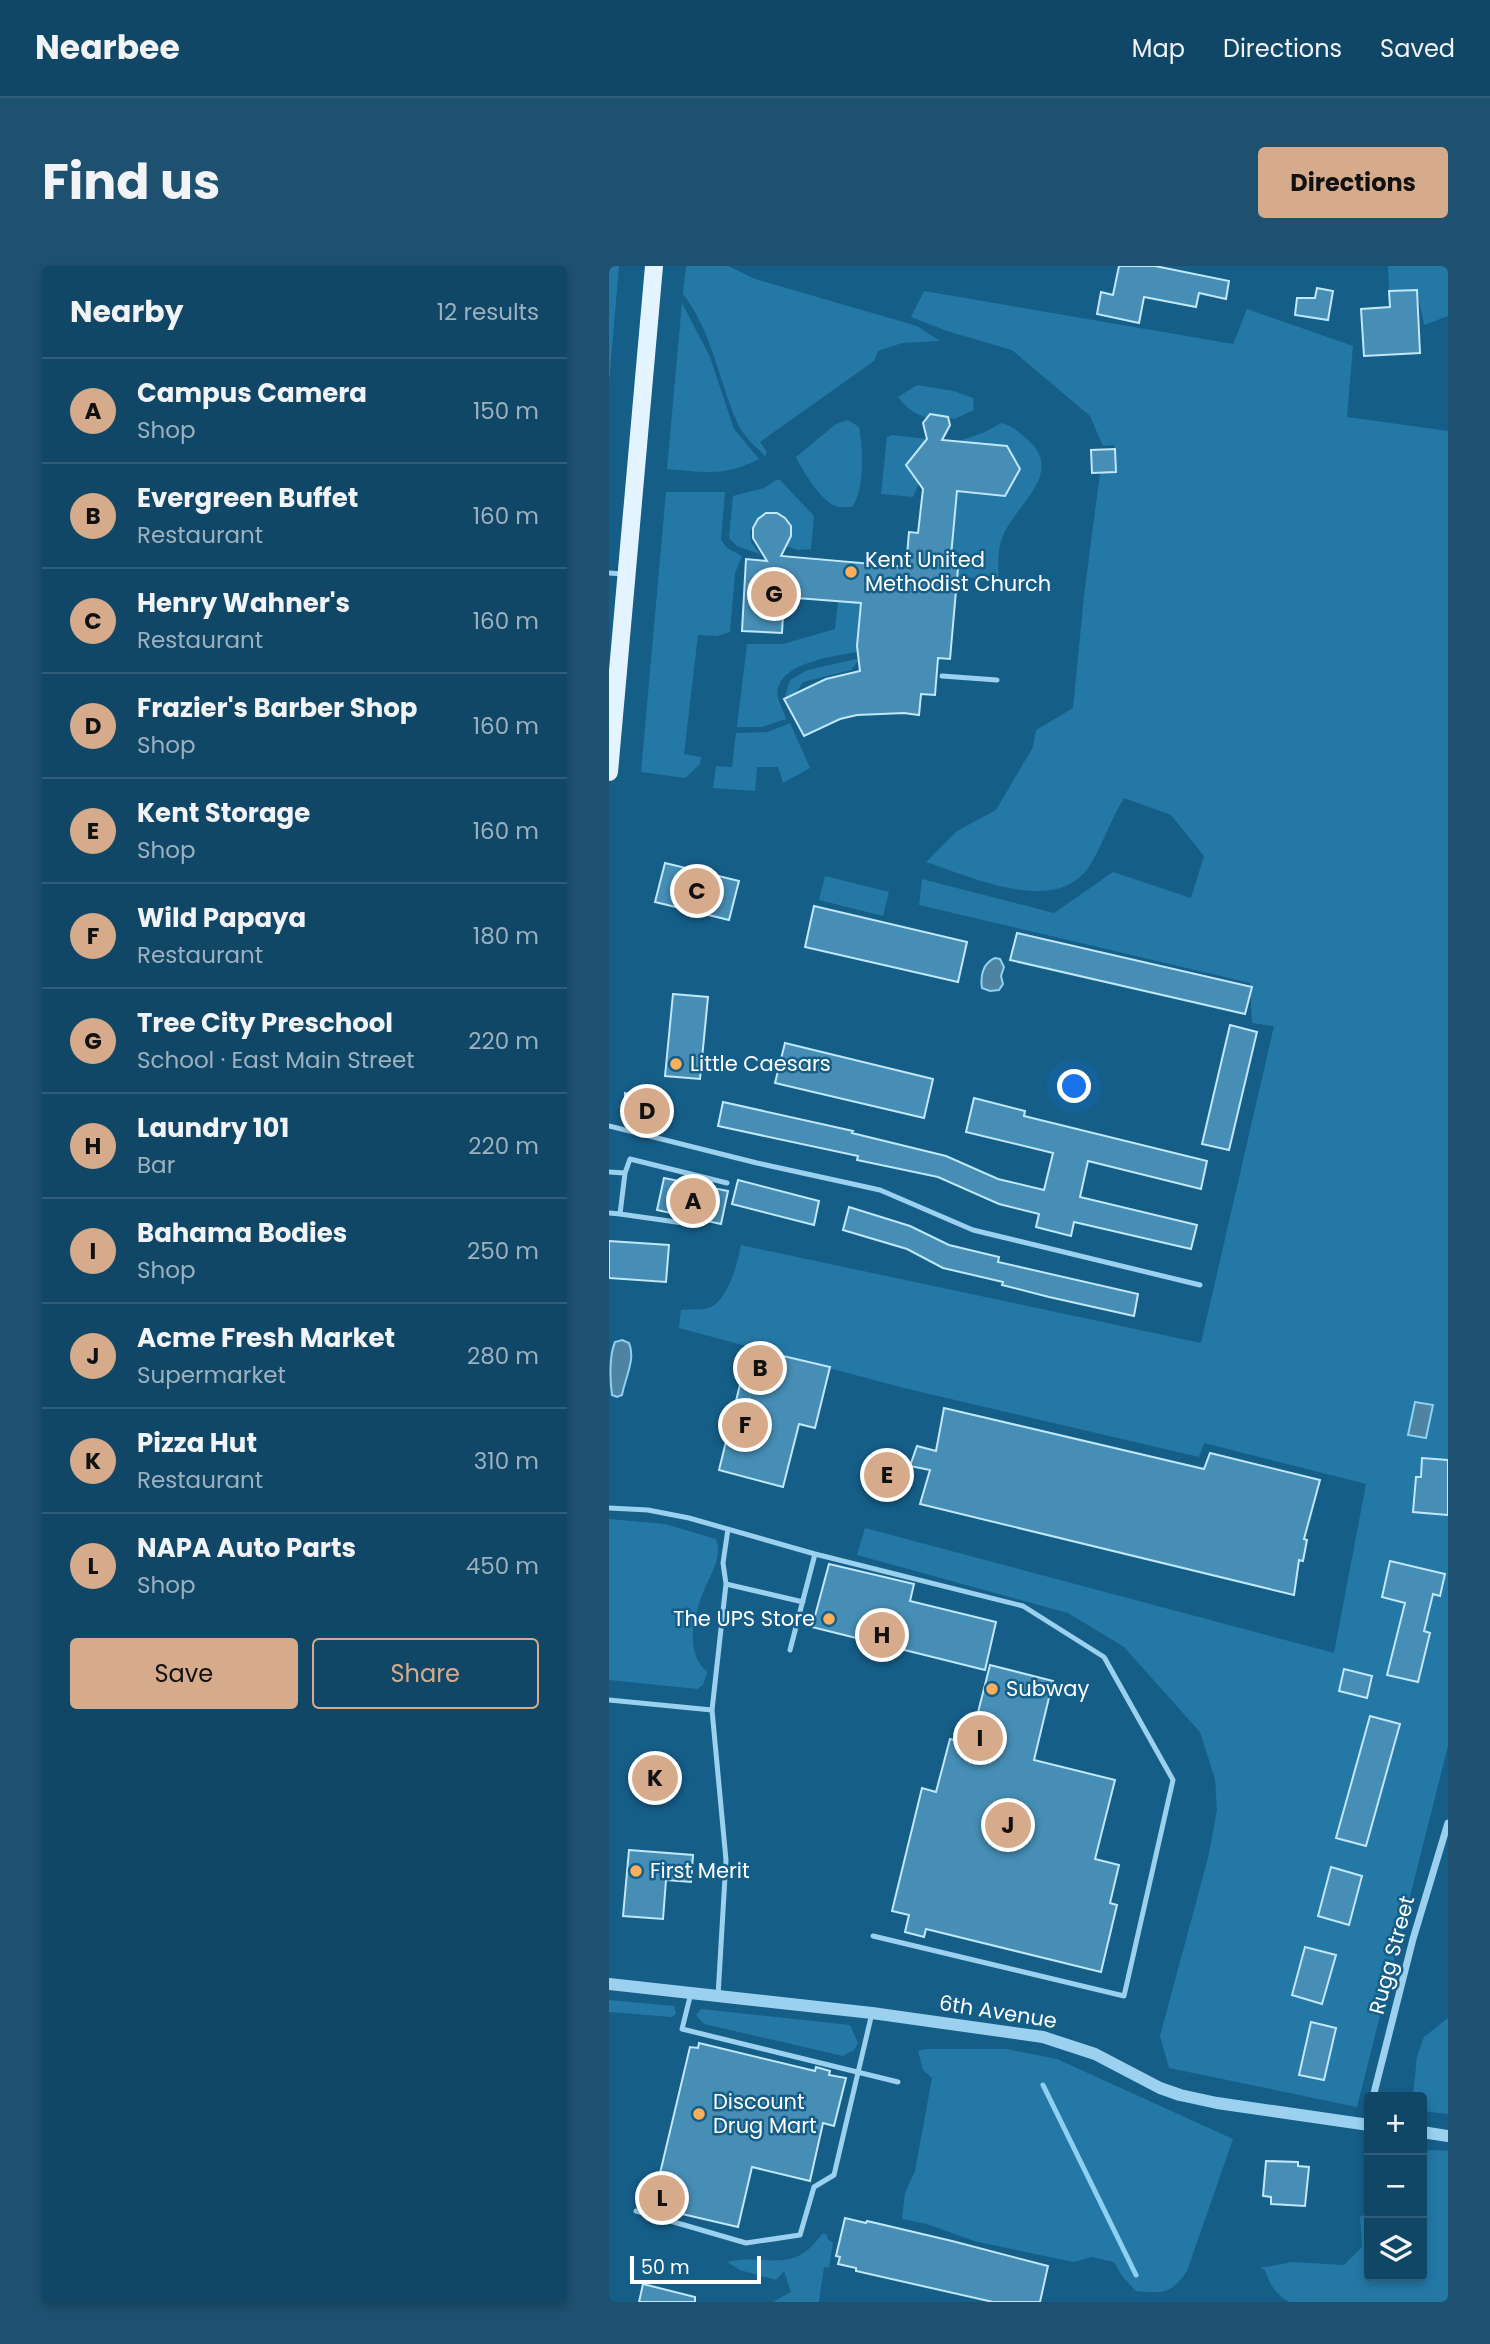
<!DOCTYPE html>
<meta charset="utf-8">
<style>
:root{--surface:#104666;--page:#1e506f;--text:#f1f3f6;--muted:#9cb1bf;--line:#305e7a;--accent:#d6ab8b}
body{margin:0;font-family:Poppins,sans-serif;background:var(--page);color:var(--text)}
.controls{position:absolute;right:21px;bottom:21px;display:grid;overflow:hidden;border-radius:7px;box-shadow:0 4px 10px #0003}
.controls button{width:63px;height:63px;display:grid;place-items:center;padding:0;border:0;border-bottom:2px solid var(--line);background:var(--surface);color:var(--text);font:35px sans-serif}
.scale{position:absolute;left:21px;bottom:18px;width:131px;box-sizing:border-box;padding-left:7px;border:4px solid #fff;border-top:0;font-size:19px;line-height:24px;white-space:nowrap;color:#fff;-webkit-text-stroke:5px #155e88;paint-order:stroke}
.you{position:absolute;left:466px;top:821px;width:24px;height:24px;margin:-18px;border:5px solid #fff;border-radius:50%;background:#1a73e8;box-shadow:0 0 0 10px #1a73e833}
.badge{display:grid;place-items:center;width:46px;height:46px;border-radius:50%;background:var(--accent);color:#111;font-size:23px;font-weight:700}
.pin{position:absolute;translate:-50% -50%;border:4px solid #fff;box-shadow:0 2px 7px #0006}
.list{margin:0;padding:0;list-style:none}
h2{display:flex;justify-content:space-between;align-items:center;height:91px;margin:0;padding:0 28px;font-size:30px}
h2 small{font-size:23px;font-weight:400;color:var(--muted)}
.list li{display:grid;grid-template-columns:46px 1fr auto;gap:21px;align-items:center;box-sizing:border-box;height:105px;padding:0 28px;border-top:2px solid var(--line)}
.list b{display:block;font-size:26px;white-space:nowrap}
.list p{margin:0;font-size:23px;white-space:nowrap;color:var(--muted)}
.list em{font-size:23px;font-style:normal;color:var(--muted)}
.actions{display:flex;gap:14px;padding:21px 28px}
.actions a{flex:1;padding:16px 0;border:2px solid var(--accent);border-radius:7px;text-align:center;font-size:24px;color:var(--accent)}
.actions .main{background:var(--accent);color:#111}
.icon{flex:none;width:38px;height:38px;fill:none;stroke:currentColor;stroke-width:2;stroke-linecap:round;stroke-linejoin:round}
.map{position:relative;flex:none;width:839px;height:2036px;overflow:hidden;border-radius:7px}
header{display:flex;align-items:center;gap:42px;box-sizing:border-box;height:98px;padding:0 35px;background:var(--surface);border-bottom:2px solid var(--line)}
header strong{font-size:33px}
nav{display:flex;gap:38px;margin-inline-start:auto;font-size:24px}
.intro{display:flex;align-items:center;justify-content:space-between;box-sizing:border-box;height:168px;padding:0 42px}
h1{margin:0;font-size:49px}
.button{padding:18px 32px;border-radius:7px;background:var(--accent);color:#111;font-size:24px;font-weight:700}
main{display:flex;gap:42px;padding:0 42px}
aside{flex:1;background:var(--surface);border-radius:7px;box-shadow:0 4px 10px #0003}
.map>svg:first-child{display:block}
.green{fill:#2478a6}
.water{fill:#4e83a1;stroke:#8dd0f2;stroke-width:2}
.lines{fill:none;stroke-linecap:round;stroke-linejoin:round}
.stream{stroke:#8dd0f2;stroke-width:5}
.building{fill:#468eb5;stroke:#c1e7fb;stroke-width:2}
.service{stroke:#9bd1ef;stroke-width:5}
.minor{stroke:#9bd1ef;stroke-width:7}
.tertiary{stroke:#9bd1ef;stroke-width:12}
.primary{stroke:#e3f3ff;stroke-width:18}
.poi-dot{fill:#ffaf59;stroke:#155e88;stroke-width:2.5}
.labels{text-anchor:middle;stroke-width:5;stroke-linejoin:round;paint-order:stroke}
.poi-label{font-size:21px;fill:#fff;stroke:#155e88;text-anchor:start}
.street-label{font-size:21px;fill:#fff;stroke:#155e88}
</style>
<header>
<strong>Nearbee</strong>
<nav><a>Map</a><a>Directions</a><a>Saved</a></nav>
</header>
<div class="intro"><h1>Find us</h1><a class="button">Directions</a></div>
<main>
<aside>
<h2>Nearby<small>12 results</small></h2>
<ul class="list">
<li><span class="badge">A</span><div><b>Campus Camera</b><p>Shop</p></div><em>150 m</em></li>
<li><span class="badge">B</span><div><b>Evergreen Buffet</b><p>Restaurant</p></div><em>160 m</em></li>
<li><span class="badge">C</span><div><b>Henry Wahner's</b><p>Restaurant</p></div><em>160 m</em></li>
<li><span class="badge">D</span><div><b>Frazier's Barber Shop</b><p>Shop</p></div><em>160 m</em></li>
<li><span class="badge">E</span><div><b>Kent Storage</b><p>Shop</p></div><em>160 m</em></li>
<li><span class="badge">F</span><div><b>Wild Papaya</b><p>Restaurant</p></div><em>180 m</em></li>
<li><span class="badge">G</span><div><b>Tree City Preschool</b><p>School · East Main Street</p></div><em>220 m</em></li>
<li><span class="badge">H</span><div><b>Laundry 101</b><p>Bar</p></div><em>220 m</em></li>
<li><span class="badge">I</span><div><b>Bahama Bodies</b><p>Shop</p></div><em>250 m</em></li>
<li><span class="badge">J</span><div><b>Acme Fresh Market</b><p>Supermarket</p></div><em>280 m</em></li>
<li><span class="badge">K</span><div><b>Pizza Hut</b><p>Restaurant</p></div><em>310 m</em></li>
<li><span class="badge">L</span><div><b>NAPA Auto Parts</b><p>Shop</p></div><em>450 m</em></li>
</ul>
<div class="actions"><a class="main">Save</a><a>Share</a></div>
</aside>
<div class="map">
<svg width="839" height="2036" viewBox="0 0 839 2036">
<rect width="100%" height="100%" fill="#155e88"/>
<path class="green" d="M 0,0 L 10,0 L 0,117 Z
M 77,0 L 119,0 L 146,13 L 308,60 L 331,75 L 293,77 L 269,85 L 265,95 L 151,176 L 158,186 L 156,190 C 146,180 134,170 128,156 C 109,113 104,67 74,28 Z
M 779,0 L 839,0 L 839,50 L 815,59 L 808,24 L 780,25 Z
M 315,25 L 624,78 L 638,43 L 744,80 L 738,151 L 839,165 L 839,1480 L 748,1841 L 560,1802 L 551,1770 L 599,1592 L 608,1544 L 606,1513 L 591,1466 L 515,1381 L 459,1347 L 248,1289 L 256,1262 L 725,1387 L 757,1218 L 595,1177 L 590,1191 L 295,1122 L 70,1062 L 72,1044 C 81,1043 92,1044 100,1042 C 119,1035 129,996 132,979 L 592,1077 L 665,760 L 643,757 L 641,717 L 310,639 L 313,613 L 445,647 L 504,606 L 582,632 L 595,590 L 562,549 L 515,532 C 502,553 494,578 481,599 C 448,652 361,610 317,596 L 348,565 L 387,544 L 424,481 L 427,464 L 464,442 L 475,330 L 491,207 L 507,206 L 505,179 L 494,180 L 481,150 L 403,84 L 338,65 L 302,51 Z
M 73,37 L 101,91 L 125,163 L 150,193 C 115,211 96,206 58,203 Z
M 308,119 L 345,125 L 364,132 L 365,144 L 345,153 L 321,148 L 318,152 C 304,147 298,142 289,131 Z
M 239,154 L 250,161 C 254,182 256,224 243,241 C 235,241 227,242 221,237 C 208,228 194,205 187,191 L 227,158 Z
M 392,157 C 404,160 410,166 419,174 C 457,208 405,239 393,272 C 388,287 389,300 390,315 L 348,310 L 349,302 L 341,301 L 348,225 L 396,230 L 411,203 L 398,180 L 348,176 L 376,166 Z
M 284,169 L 318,173 L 297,199 L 310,217 L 304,231 L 272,228 L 278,171 Z
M 167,214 L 171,214 L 205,250 L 202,283 L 189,284 L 177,280 C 185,263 178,240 156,248 C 149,251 146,259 141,265 L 142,276 L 151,288 L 128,280 L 120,272 L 124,230 L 155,222 Z
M 57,226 L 116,226 L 112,274 L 118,282 L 133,290 L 126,307 L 121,366 L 108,370 L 89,369 L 75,488 L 92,491 L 91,498 L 76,512 L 32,506 Z
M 229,335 L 255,337 L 249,365 L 249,386 C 226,390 163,397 169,432 C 171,439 175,446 177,453 L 153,461 L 128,461 L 138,378 L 174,378 L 226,363 Z
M 247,393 L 250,394 L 242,404 L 194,416 L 186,428 L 175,433 L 181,414 L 199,404 Z
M 181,457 L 201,502 L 174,517 L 169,501 L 148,501 L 146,525 L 104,522 L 107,500 L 123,501 L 127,467 L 159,466 Z
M 216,610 L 280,626 L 274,650 L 210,634 Z
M 0,1253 L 56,1258 L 107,1273 C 114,1294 100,1310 93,1329 C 84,1353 76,1387 98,1406 L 94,1419 L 88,1423 L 0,1414 Z
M 0,1734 L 65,1740 L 67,1748 L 63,1751 L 0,1746 Z
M 92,1743 L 241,1759 L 249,1777 L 245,1784 L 234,1790 L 95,1758 L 87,1749 Z
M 839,1752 L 839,1848 L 813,1845 L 813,1831 L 804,1831 L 808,1790 L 815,1771 Z
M 317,1783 L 397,1783 L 448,1793 L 624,1873 L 578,2005 C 562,2029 553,2027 527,2025 L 513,2010 L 505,1996 L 483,1991 L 464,1996 L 365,1975 L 318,1958 L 293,1953 L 296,1927 L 306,1905 L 323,1812 L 314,1804 L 309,1785 Z
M 826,1884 L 839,1885 L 839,2036 L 680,2036 C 667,2029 660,2017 656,2004 L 651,2002 L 683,1996 L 735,1999 L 753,1981 L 751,1951 L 760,1945 L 760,2010 L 813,2010 L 813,1885 Z
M 213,1968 L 217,1968 L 219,1973 L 224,1977 L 220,2002 L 215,2001 L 210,2036 L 164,2036 L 182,2026 L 175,2005 L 167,2014 L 131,2004 L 118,1996 C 159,1986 182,2011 213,1968 Z"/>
<path class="water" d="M 386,692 L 391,693 L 395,701 L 392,710 L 394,718 L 390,724 L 381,725 L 373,722 C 371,710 374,697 386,692 Z
M 13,1074 L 20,1077 C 27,1093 16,1112 13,1129 L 8,1131 L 3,1129 C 1,1114 0,1090 6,1076 Z
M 806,1136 L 824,1139 L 817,1172 L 799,1169 Z"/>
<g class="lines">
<path class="stream" d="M 434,1819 L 527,2009"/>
</g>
<path class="building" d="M 510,0 L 546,0 L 620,15 L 617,33 L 590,27 L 587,41 L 535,31 L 530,57 L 488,48 L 492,26 L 504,29 Z
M 708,22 L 724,25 L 719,54 L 686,49 L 688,32 L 706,32 Z
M 808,24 L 811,87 L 755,90 L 752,43 L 781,41 L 780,25 Z
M 321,148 L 339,151 L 341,159 L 333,174 L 398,180 L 411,203 L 396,230 L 348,225 L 341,301 L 349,302 L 341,393 L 329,392 L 326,429 L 312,428 L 310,449 L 295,447 L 248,449 L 231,453 L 195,470 L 175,433 L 217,413 L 251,405 L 248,380 L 252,337 L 175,331 L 173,367 L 133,365 L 137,293 L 158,295 L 144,272 L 144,262 L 149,253 L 157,247 L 168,247 L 176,252 L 182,260 L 182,270 L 172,290 L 297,301 L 300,266 L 309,267 L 314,223 L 297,199 L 318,173 L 314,157 Z
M 506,183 L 507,206 L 483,207 L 482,184 Z
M 56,597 L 130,615 L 120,654 L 46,636 Z
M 205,640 L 358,676 L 349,716 L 196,681 Z
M 408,667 L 643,721 L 636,748 L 401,694 Z
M 64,728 L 99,731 L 91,813 L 56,810 Z
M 621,759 L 648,766 L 620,884 L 593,878 Z
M 176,777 L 324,813 L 315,852 L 166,817 Z
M 16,827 L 62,839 L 57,862 L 16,851 Z
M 365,832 L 416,845 L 415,850 L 598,895 L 592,923 L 479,895 L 471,931 L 588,959 L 582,983 L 465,956 L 462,970 L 427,961 L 430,948 L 390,938 L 329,911 L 248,894 L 249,890 L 109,860 L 114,836 L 244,865 L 243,867 L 337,890 L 389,913 L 435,924 L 444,887 L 357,866 Z
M 55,912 L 119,925 L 112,958 L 48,944 Z
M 129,914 L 210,935 L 205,959 L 123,938 Z
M 240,941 L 301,960 L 340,979 L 390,991 L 389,996 L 529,1028 L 525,1050 L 440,1031 L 393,1019 L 394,1016 L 334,1002 L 298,983 L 234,964 Z
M 0,975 L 60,979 L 57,1016 L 0,1012 Z
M 140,1082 L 221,1101 L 206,1162 L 190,1158 L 174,1221 L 110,1204 Z
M 335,1142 L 595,1203 L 601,1187 L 711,1214 L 695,1273 L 698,1274 L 694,1295 L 690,1294 L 685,1329 L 311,1238 L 321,1204 L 301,1200 L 308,1180 L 327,1185 Z
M 813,1192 L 839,1194 L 839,1249 L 804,1246 L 807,1211 L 812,1211 Z
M 781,1295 L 836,1308 L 831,1330 L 824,1328 L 815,1365 L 821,1367 L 809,1416 L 778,1409 L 796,1337 L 773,1331 Z
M 220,1298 L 305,1318 L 301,1335 L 387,1356 L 376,1404 L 203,1361 Z
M 381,1399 L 444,1415 L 425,1494 L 506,1514 L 486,1593 L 510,1599 L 501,1637 L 508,1639 L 492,1706 L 317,1663 L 315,1671 L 296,1666 L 300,1649 L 283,1645 L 313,1522 L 327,1526 L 341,1473 L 361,1478 Z
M 735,1403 L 763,1410 L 758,1432 L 730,1425 Z
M 761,1450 L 791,1458 L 757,1580 L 727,1572 Z
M 28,1496 L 66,1500 L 64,1527 L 25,1523 Z
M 20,1584 L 84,1589 L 82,1616 L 57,1614 L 54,1653 L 14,1650 Z
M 722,1601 L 753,1610 L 740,1659 L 709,1650 Z
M 696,1681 L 727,1689 L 713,1738 L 683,1729 Z
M 702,1756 L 727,1762 L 715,1814 L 690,1809 Z
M 90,1777 L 206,1805 L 207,1801 L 221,1805 L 220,1809 L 237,1812 L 225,1860 L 214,1857 L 201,1915 L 143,1901 L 129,1961 L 43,1941 L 81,1781 L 89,1782 Z
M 657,1895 L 689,1896 L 689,1900 L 700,1901 L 696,1940 L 662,1938 L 662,1931 L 654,1930 Z
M 236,1952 L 257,1957 L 258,1955 L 343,1975 L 439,2000 L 431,2036 L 384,2036 L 247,2005 L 247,2002 L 229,1998 L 231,1991 L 227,1990 Z
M 34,2018 L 86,2031 L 86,2036 L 30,2036 Z"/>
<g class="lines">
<path class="service" d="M 0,307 L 15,308
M 333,410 L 388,414
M 0,860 L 148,897 L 271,924 L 364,964 L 591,1019
M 0,906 L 16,907 L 21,893 L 118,917
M 16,907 L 11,948 L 74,957
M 0,947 L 11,948
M 0,1242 L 39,1244 L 80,1252 L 206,1288 L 414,1340 L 495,1391 L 564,1514 L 515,1730 L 264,1670
M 117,1318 L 194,1336
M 181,1384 L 206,1288
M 0,1434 L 103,1444
M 82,1727 L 73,1763 L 289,1816
M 109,1730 L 117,1594 L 103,1444 L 117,1318 L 114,1297 L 119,1263
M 27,1945 L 137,1977 L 191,1969 L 205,1921 L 225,1909 L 263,1747"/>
<path class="minor" d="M 764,1831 L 804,1673 L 839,1557"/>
<path class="tertiary" d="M 0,1718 L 263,1747 L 434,1771 L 486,1788 L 551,1822 L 571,1829 L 608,1837 L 760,1859
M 813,1866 L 839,1870"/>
<path class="primary" d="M 0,506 L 45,0"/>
</g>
<g class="poi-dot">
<circle cx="242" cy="306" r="7"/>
<circle cx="67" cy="798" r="7"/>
<circle cx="220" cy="1353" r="7"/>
<circle cx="383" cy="1423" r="7"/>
<circle cx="27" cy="1605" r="7"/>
<circle cx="90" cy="1848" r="7"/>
</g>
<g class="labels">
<g class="poi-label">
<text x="256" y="301">Kent United<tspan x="256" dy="24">Methodist Church</tspan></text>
<text x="81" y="805">Little Caesars</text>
<text x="206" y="1360" text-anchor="end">The UPS Store</text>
<text x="397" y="1430">Subway</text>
<text x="41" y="1612">First Merit</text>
<text x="104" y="1843">Discount<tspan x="104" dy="24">Drug Mart</tspan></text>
</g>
<g class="street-label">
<text transform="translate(783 1689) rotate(-75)" y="7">Rugg Street</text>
<text transform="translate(389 1746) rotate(9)" y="7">6th Avenue</text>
</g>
</g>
</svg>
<div class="controls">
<button>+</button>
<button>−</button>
<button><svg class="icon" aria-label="layers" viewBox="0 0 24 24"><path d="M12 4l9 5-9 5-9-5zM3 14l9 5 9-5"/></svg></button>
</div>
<div class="scale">50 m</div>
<div class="you"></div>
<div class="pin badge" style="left:84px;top:935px">A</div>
<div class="pin badge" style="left:151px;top:1102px">B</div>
<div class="pin badge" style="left:88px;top:625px">C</div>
<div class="pin badge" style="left:38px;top:845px">D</div>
<div class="pin badge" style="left:278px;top:1209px">E</div>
<div class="pin badge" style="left:136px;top:1159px">F</div>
<div class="pin badge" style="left:165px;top:328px">G</div>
<div class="pin badge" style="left:273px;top:1369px">H</div>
<div class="pin badge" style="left:371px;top:1472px">I</div>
<div class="pin badge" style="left:399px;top:1559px">J</div>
<div class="pin badge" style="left:46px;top:1512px">K</div>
<div class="pin badge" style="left:53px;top:1932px">L</div>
</div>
</main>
